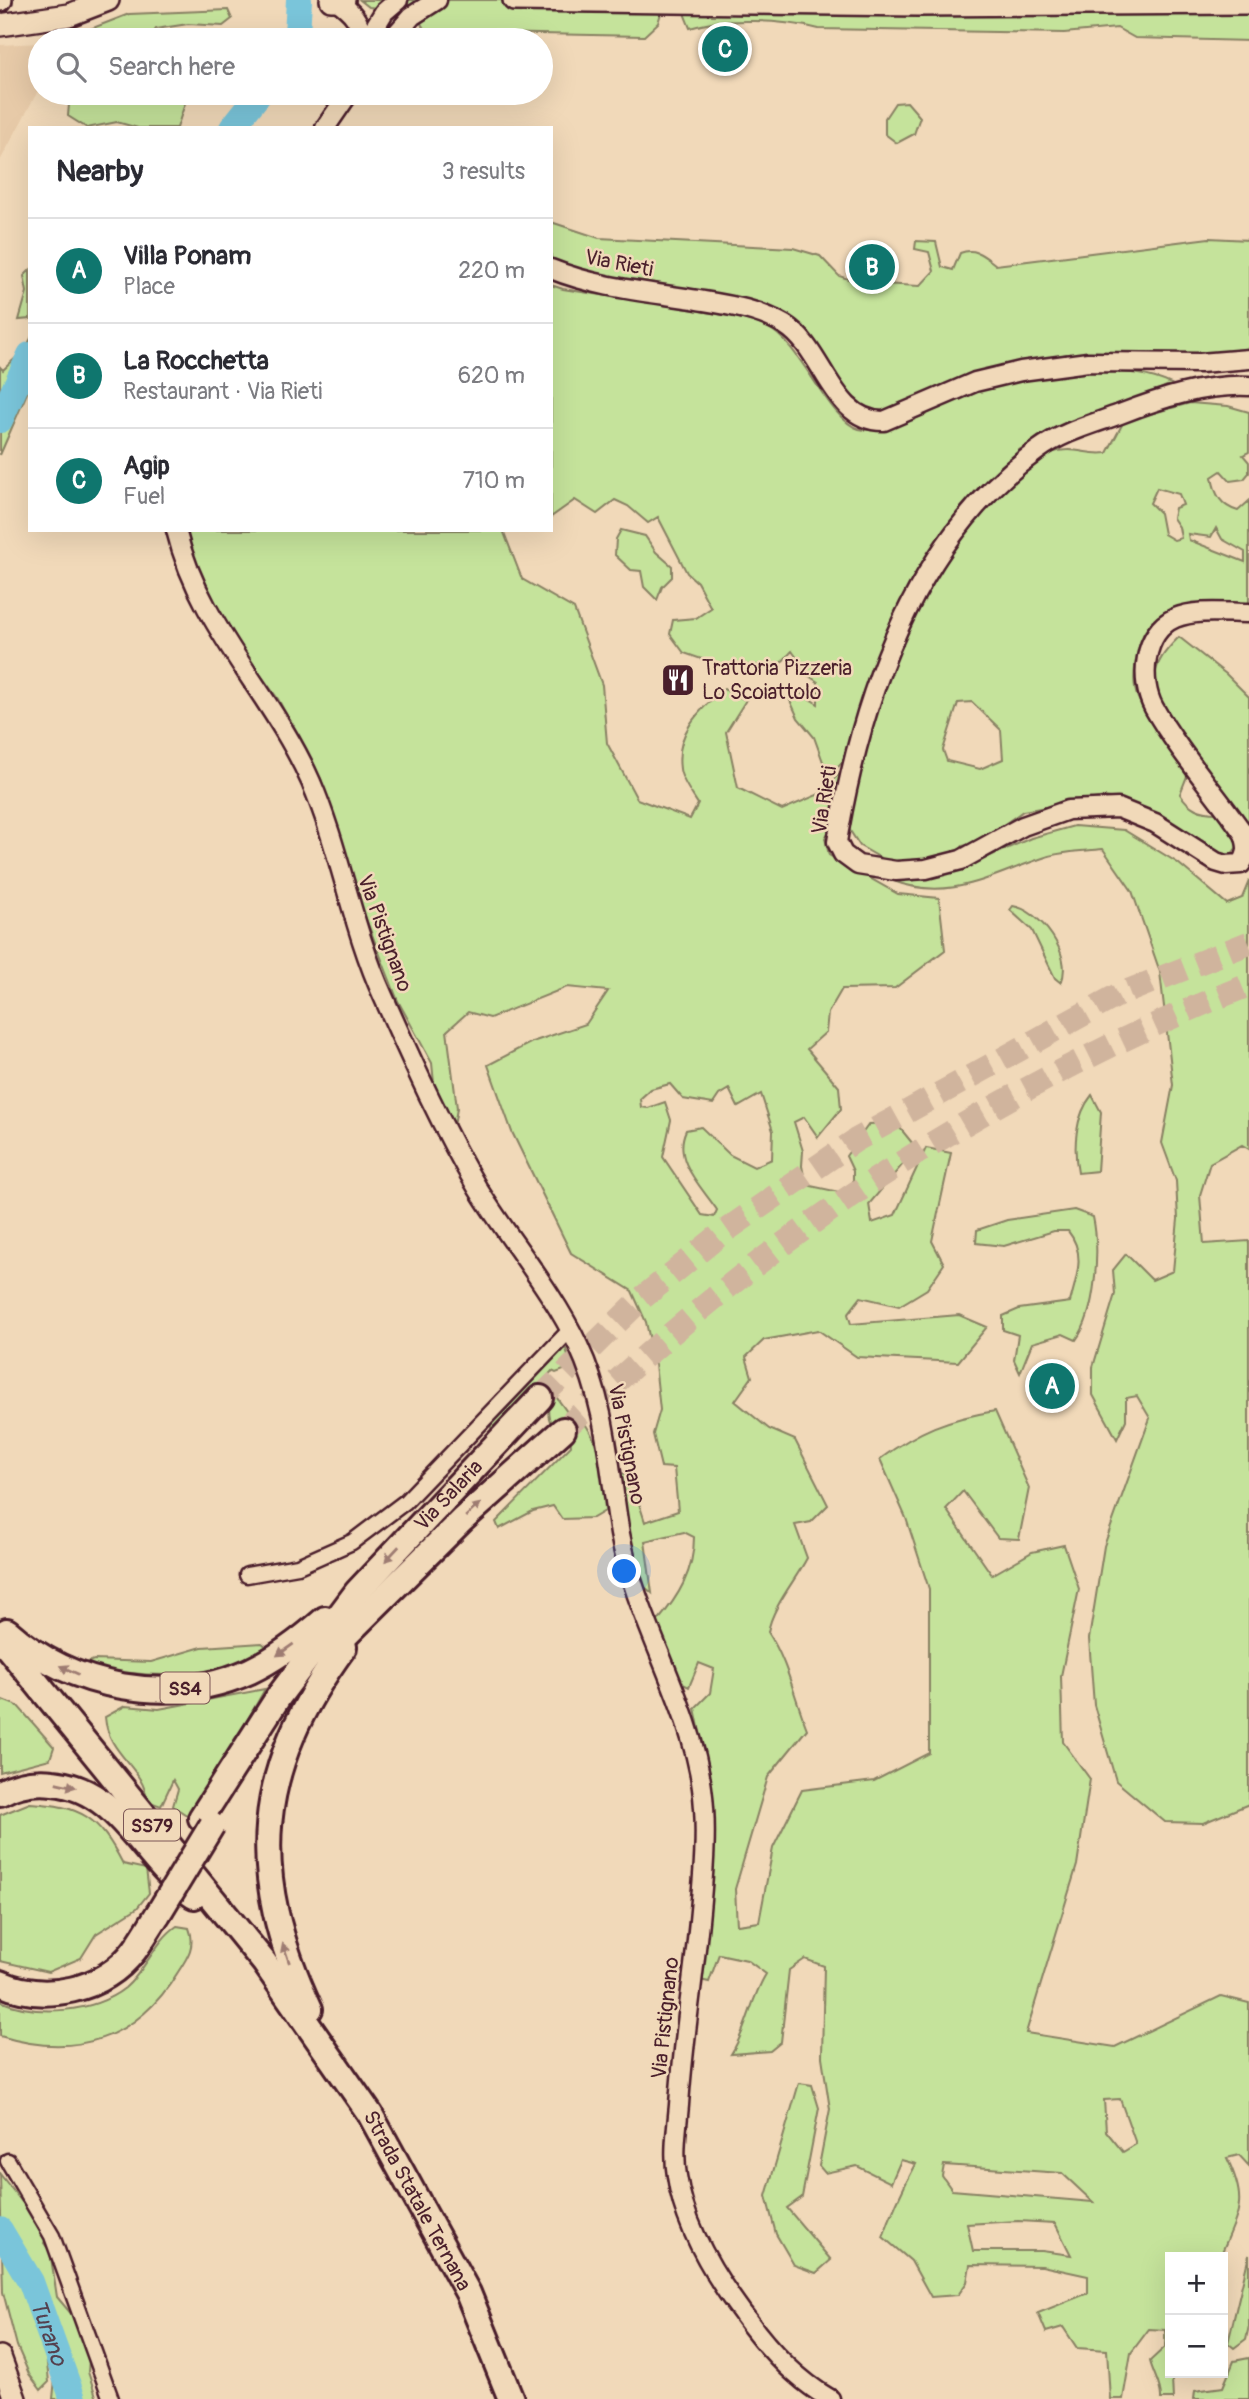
<!DOCTYPE html>
<meta charset="utf-8">
<style>
:root{--surface:#fff;--page:#f7f7f7;--text:#2b2b33;--muted:#7c7c81;--line:#e1e1e2;--accent:#0f766e}
body{margin:0;font-family:Pangolin,sans-serif;background:var(--page);color:var(--text)}
.controls{position:absolute;right:21px;bottom:21px;display:grid;overflow:hidden;border-radius:0px;box-shadow:0 7px 28px #0002}
.controls button{width:63px;height:63px;display:grid;place-items:center;padding:0;border:0;border-bottom:2px solid var(--line);background:var(--surface);color:var(--text);font:35px sans-serif}
.you{position:absolute;left:625px;top:1572px;width:24px;height:24px;margin:-18px;border:5px solid #fff;border-radius:50%;background:#1a73e8;box-shadow:0 0 0 10px #1a73e833}
.badge{display:grid;place-items:center;width:46px;height:46px;border-radius:50%;background:var(--accent);color:#fff;font-size:23px;font-weight:700}
.pin{position:absolute;translate:-50% -50%;border:4px solid #fff;box-shadow:0 2px 7px #0006}
.list{margin:0;padding:0;list-style:none}
h2{display:flex;justify-content:space-between;align-items:center;height:91px;margin:0;padding:0 28px;font-size:30px}
h2 small{font-size:23px;font-weight:400;color:var(--muted)}
.list li{display:grid;grid-template-columns:46px 1fr auto;gap:21px;align-items:center;box-sizing:border-box;height:105px;padding:0 28px;border-top:2px solid var(--line)}
.list b{display:block;font-size:26px;white-space:nowrap}
.list p{margin:0;font-size:23px;white-space:nowrap;color:var(--muted)}
.list em{font-size:23px;font-style:normal;color:var(--muted)}
.icon{flex:none;width:38px;height:38px;fill:none;stroke:currentColor;stroke-width:2;stroke-linecap:round;stroke-linejoin:round}
.map{position:relative;flex:none;width:1249px;height:2399px;overflow:hidden}
.search{position:absolute;background:var(--surface);box-shadow:0 7px 28px #0002;left:28px;top:28px;width:525px;height:77px;display:flex;align-items:center;gap:18px;box-sizing:border-box;padding:0 24px;border-radius:38px;color:var(--muted);font-size:26px}
.panel{position:absolute;background:var(--surface);box-shadow:0 7px 28px #0002;left:28px;top:126px;width:525px;height:406px;border-radius:0px}
.map>svg:first-child{display:block}
.built{fill:#e7caa8}
.green{fill:#c5e39b;stroke:#888163;stroke-width:2;fill-rule:evenodd}
.lines{fill:none;stroke-linecap:round;stroke-linejoin:round}
.river{stroke:#7ac5da;stroke-width:26}
.trunk-tunnel{stroke:#d0b49d;stroke-width:24;stroke-dasharray:24 12;stroke-linecap:butt}
.minor-casing{stroke:#4a1f2b;stroke-width:19}
.tertiary-casing{stroke:#4a1f2b;stroke-width:23}
.secondary-casing{stroke:#4a1f2b;stroke-width:26}
.trunk-casing{stroke:#4a1f2b;stroke-width:30}
.minor{stroke:#f1d9b9;stroke-width:14}
.tertiary{stroke:#f1d9b9;stroke-width:18}
.secondary{stroke:#f1d9b9;stroke-width:21}
.trunk{stroke:#f1d9b9;stroke-width:24}
.trunk-bridge-casing{stroke:#4a1f2b;stroke-width:30;stroke-linecap:butt}
.trunk-bridge{stroke:#f1d9b9;stroke-width:24}
.oneway{fill:#9e7c72}
.labels{text-anchor:middle;stroke-width:5;stroke-linejoin:round;paint-order:stroke}
.shield{fill:#f1d9b9;stroke:#7c5756;stroke-width:2}
.shield-label{font-size:19px;font-weight:bold;fill:#4a1f2b}
.street-label{font-size:21px;fill:#4a1f2b;stroke:#f1d9b9}
.poi-label{font-size:21px;fill:#4a1f2b;stroke:#f1d9b9;text-anchor:start}
.water-label{font-size:23px;font-style:italic;fill:#54404e;stroke:#f1d9b9}
</style>
<div class="map">
<svg width="1249" height="2399" viewBox="0 0 1249 2399">
<rect width="100%" height="100%" fill="#f1d9b9"/>
<filter id="ink" filterUnits="userSpaceOnUse"><feTurbulence type="fractalNoise" baseFrequency=".0143" numOctaves="2"/><feDisplacementMap in="SourceGraphic" scale="14" xChannelSelector="R" yChannelSelector="G"/><feConvolveMatrix kernelMatrix="1 2 1 2 8 2 1 2 1" color-interpolation-filters="sRGB"/></filter>
<g filter="url(#ink)">
<path class="built" d="M 40,43 L 40,87 L 0,161 L 0,45 Z"/>
<path class="green" d="M 360,0 L 665,0 L 658,23 L 644,36 L 480,33 L 467,30 L 428,35 L 414,12 L 369,7 Z
M 692,0 L 1249,0 L 1249,41 L 1135,38 L 1117,28 L 1064,33 L 819,29 C 785,20 723,17 690,28 L 684,13 Z
M 228,10 L 232,19 L 223,26 L 188,24 L 156,29 L 149,40 L 75,40 L 75,35 L 129,14 Z
M 70,93 L 183,93 L 187,97 L 177,128 L 138,128 L 117,122 L 87,128 L 68,116 Z
M 907,102 L 920,117 L 914,134 L 897,143 L 885,134 L 885,118 L 895,103 Z
M 551,222 L 599,238 L 793,248 L 820,256 L 839,276 L 860,283 L 920,286 L 934,271 L 929,252 L 915,249 L 916,241 L 936,242 L 942,267 L 953,270 L 960,253 C 976,247 984,256 996,265 L 1209,238 L 1249,240 L 1249,352 L 1197,357 L 1067,354 L 1003,369 L 882,413 L 866,413 L 771,311 L 743,299 L 596,276 L 551,259 Z
M 30,270 L 30,319 L 19,320 L 27,292 L 24,276 Z
M 551,285 L 563,289 C 607,296 651,302 694,310 C 717,314 745,317 767,327 C 800,342 828,420 859,429 C 891,437 952,400 984,388 C 1032,369 1124,362 1171,384 L 1069,431 L 1039,438 L 1019,450 L 966,507 L 926,559 L 913,582 L 887,633 L 854,750 L 832,773 L 826,770 L 814,737 L 798,718 L 789,698 L 798,692 L 818,704 L 818,682 L 801,671 L 800,662 L 792,651 L 779,665 L 726,666 L 710,662 L 684,653 L 670,634 L 673,620 L 696,618 L 711,608 L 697,582 L 687,573 L 658,517 L 648,523 L 628,506 L 615,500 L 597,514 L 575,500 L 551,517 Z
M 30,340 L 30,386 L 0,455 L 0,367 L 3,370 L 25,349 Z
M 1190,403 L 1228,406 L 1249,412 L 1249,452 L 1243,455 L 1249,462 L 1249,473 L 1244,479 L 1230,481 L 1221,471 L 1212,477 C 1215,495 1221,506 1238,511 L 1249,501 L 1249,604 C 1203,604 1146,594 1137,656 C 1134,670 1132,685 1138,698 C 1151,725 1171,750 1187,776 L 1180,794 C 1189,808 1200,813 1217,813 L 1231,825 L 1237,847 L 1231,855 L 1211,854 L 1132,803 L 1105,797 L 1023,811 L 978,843 L 963,846 L 955,855 L 938,861 L 893,865 L 860,846 L 845,823 L 893,653 C 905,635 911,615 922,596 C 944,559 1009,466 1050,453 C 1076,445 1085,456 1107,453 L 1124,421 ZM 1157,488 L 1179,494 L 1183,505 L 1175,508 L 1173,518 L 1179,527 L 1181,538 L 1174,540 L 1164,534 L 1160,513 L 1150,503 ZM 1216,528 L 1222,539 L 1245,552 L 1245,562 L 1189,540 L 1188,534 L 1211,537 ZM 972,702 L 1001,730 L 1003,759 L 980,769 L 947,761 L 943,750 L 958,703 Z
M 184,530 L 503,530 L 522,579 L 574,609 L 602,685 L 607,743 L 637,799 L 690,819 L 698,804 C 692,794 681,780 680,769 C 675,733 699,710 724,689 L 746,700 L 726,732 L 738,788 L 782,810 L 822,793 L 849,762 L 838,817 L 825,838 L 829,855 L 898,894 L 939,898 L 945,950 L 895,988 L 842,989 L 828,1013 L 826,1032 L 807,1049 L 839,1087 L 841,1109 L 818,1137 L 804,1117 L 794,1122 L 803,1151 L 802,1166 L 806,1185 L 853,1195 L 853,1171 L 846,1156 L 869,1124 L 896,1123 L 913,1144 L 903,1164 L 869,1204 L 872,1223 L 895,1215 L 926,1148 L 951,1153 L 932,1241 L 944,1264 L 927,1289 L 899,1306 L 861,1297 L 848,1314 L 851,1324 L 959,1315 L 987,1327 L 958,1362 L 857,1357 L 818,1330 L 764,1340 L 746,1357 L 752,1377 L 735,1401 L 769,1429 L 795,1440 L 828,1505 L 811,1522 L 795,1525 L 807,1558 C 795,1581 772,1607 768,1632 C 787,1661 794,1696 807,1729 L 768,1777 L 735,1889 L 737,1925 L 759,1922 L 773,1848 L 802,1790 L 874,1781 L 929,1753 L 929,1589 L 906,1518 L 880,1459 C 919,1430 947,1419 995,1411 L 1029,1488 L 1019,1539 L 998,1538 L 963,1491 L 946,1509 L 992,1575 L 1032,1552 L 1064,1545 L 1079,1589 L 1061,1676 L 1063,1742 L 1090,1779 L 1077,1865 L 1026,2033 L 1115,2047 L 1221,1996 L 1249,2003 L 1249,2166 L 1239,2155 L 1227,2158 C 1249,2203 1238,2213 1220,2257 L 1170,2257 L 1170,2373 L 1178,2373 L 1172,2378 L 1173,2399 L 1161,2399 C 1162,2386 1153,2374 1150,2361 L 1165,2347 L 1165,2330 L 1149,2329 L 1131,2353 L 1123,2399 L 1110,2399 L 1107,2350 L 1077,2348 L 1063,2327 L 1046,2332 L 1038,2313 L 1088,2293 L 1088,2276 L 1042,2266 L 970,2265 L 967,2282 L 958,2295 L 931,2297 L 911,2261 L 883,2237 C 892,2211 903,2188 916,2164 L 901,2160 L 891,2183 L 857,2166 L 825,2173 L 819,2166 L 830,2109 L 822,2057 L 824,1966 L 805,1959 L 789,1970 L 781,2042 L 770,2051 L 731,2054 C 748,2028 750,2000 766,1974 L 747,1960 L 719,1954 L 709,1982 L 700,1980 L 710,1912 L 712,1791 L 695,1708 L 710,1693 L 714,1669 L 699,1663 L 689,1687 L 679,1682 L 657,1622 C 679,1596 694,1571 694,1537 L 684,1532 L 645,1541 L 652,1593 L 639,1582 L 624,1519 L 621,1473 L 630,1475 L 645,1522 L 678,1511 L 674,1468 L 661,1467 L 653,1434 L 660,1410 L 655,1364 L 646,1322 L 632,1291 L 571,1253 L 512,1132 L 488,1065 L 532,1042 L 586,1024 L 608,991 L 567,987 L 490,1018 L 468,1012 L 447,1031 L 457,1108 L 454,1127 L 434,1083 L 432,1063 L 398,1001 L 357,896 L 321,779 L 278,699 L 239,645 L 211,598 L 192,560 ZM 670,1084 L 683,1099 L 713,1104 L 719,1095 L 729,1089 L 738,1107 L 761,1094 L 773,1131 L 772,1159 L 754,1167 L 730,1155 L 701,1127 L 686,1130 C 672,1160 701,1186 717,1210 L 714,1217 L 702,1215 L 663,1157 L 671,1120 L 665,1102 L 648,1108 L 641,1107 L 640,1099 L 651,1089 ZM 1120,2099 L 1136,2144 L 1123,2152 L 1106,2131 L 1104,2100 ZM 944,2165 L 1062,2173 L 1093,2202 L 952,2190 L 942,2176 ZM 1018,2221 L 1055,2223 L 1071,2255 L 1042,2251 L 973,2251 L 967,2224 Z
M 621,530 L 645,536 L 656,552 L 672,566 L 672,577 L 662,587 L 657,600 L 644,587 L 641,571 L 631,570 L 615,555 L 616,539 Z
M 1179,637 L 1226,674 L 1249,697 L 1249,832 C 1221,794 1162,728 1155,683 C 1153,664 1167,649 1179,637 Z
M 1074,826 L 1124,830 L 1178,863 L 1227,904 L 1242,898 L 1249,881 L 1249,1149 L 1242,1145 L 1210,1163 L 1200,1195 L 1204,1244 L 1249,1241 L 1249,1804 L 1203,1823 L 1165,1822 L 1116,1781 L 1094,1705 L 1089,1639 L 1104,1546 L 1150,1418 L 1137,1396 L 1126,1398 L 1126,1420 L 1117,1439 L 1093,1395 L 1093,1367 L 1115,1294 L 1113,1270 L 1126,1254 L 1152,1280 L 1173,1271 L 1178,1219 L 1176,1181 L 1162,1143 L 1173,1085 L 1160,972 L 1132,891 L 1103,849 C 1086,851 1066,851 1049,856 C 994,873 951,904 891,880 L 963,868 L 1031,838 Z
M 1013,906 C 1040,910 1074,955 1061,983 L 1055,978 L 1032,930 L 1010,910 Z
M 1092,1095 L 1101,1112 L 1097,1171 L 1078,1173 C 1073,1147 1075,1116 1092,1095 Z
M 1074,1210 L 1093,1217 C 1100,1249 1096,1313 1076,1340 L 1063,1334 L 1032,1343 L 1020,1373 L 1014,1360 L 1018,1335 L 1003,1330 L 1003,1316 L 1019,1309 L 1070,1302 C 1077,1276 1086,1253 1068,1231 L 1054,1231 L 1004,1246 L 976,1243 L 977,1230 L 1007,1220 Z
M 562,1348 L 566,1349 L 572,1367 L 556,1373 L 552,1371 L 544,1380 L 578,1427 L 586,1425 C 603,1450 603,1482 605,1511 L 593,1518 L 562,1519 L 553,1506 L 533,1511 L 499,1529 L 496,1522 L 571,1446 L 570,1436 C 544,1422 550,1423 547,1397 L 535,1392 L 522,1397 L 492,1436 L 490,1418 Z
M 262,1643 L 267,1647 C 242,1684 123,1679 85,1663 L 94,1660 L 151,1662 L 202,1647 Z
M 265,1689 L 203,1798 L 188,1816 L 173,1806 L 178,1789 L 173,1780 L 161,1806 L 147,1801 C 144,1766 108,1756 105,1717 L 125,1706 L 159,1709 Z
M 0,1699 L 18,1706 L 54,1747 L 50,1759 L 0,1772 Z
M 30,1803 C 82,1806 99,1817 123,1864 L 146,1869 L 149,1893 L 137,1908 L 96,1934 L 81,1958 L 48,1972 L 0,1961 L 0,1815 Z
M 177,1926 L 189,1928 C 196,1945 188,1957 178,1972 C 137,2040 75,2059 0,2036 L 0,2001 C 37,2017 93,2013 125,1988 C 146,1970 155,1941 177,1926 Z
M 799,2083 L 812,2085 L 819,2108 L 802,2197 L 787,2208 L 831,2260 L 816,2273 L 794,2265 L 776,2234 L 766,2196 Z
M 0,2174 L 22,2202 L 49,2214 L 48,2233 L 44,2243 L 50,2251 L 57,2297 L 84,2329 L 90,2348 L 88,2372 L 97,2399 L 53,2399 L 55,2378 L 50,2358 L 46,2355 L 49,2382 L 41,2390 L 29,2374 L 17,2346 L 3,2292 Z
M 1249,2255 L 1249,2326 L 1246,2339 L 1234,2348 L 1228,2343 Z
M 1249,2358 L 1249,2399 L 1194,2399 L 1195,2391 L 1223,2387 L 1234,2361 Z"/>
<g class="lines">
<g class="river">
<path d="M 294,40 L 297,34 L 299,0"/>
<path d="M 232,128 L 260,93"/>
<path d="M 0,420 L 30,355"/>
<path id="s1" d="M 0,2230 L 31,2282 L 73,2399"/>
</g>
<path class="trunk-tunnel" d="M 540,1398 L 641,1299 L 722,1233 L 856,1140 L 1118,995 L 1249,943
M 563,1430 C 623,1375 684,1321 748,1271 C 893,1157 1077,1052 1249,985"/>
<g class="minor-casing">
<path id="minor" d="M 247,1575 L 298,1566 L 352,1542 L 405,1502 L 570,1330
M 8,2161 L 52,2236 L 111,2399"/>
</g>
<g class="tertiary-casing">
<path id="tertiary" d="M 336,0 C 353,12 359,20 364,40
M 367,40 L 384,12 L 398,0
M 391,40 L 412,16 L 437,0
M 325,128 L 349,93
M 551,269 C 598,288 649,292 698,300 C 728,305 758,309 785,325 C 824,349 832,422 884,421 L 975,382 L 1021,371 L 1088,362 L 1200,363 L 1249,359
M 1249,386 C 1205,384 1161,398 1120,414 C 1093,424 1062,432 1038,450 C 918,536 864,690 839,830 L 837,842 L 843,854 L 858,865 L 896,871 L 926,869 L 961,860 L 1023,826 L 1068,810 L 1118,808 L 1155,823 L 1216,862 L 1226,865 L 1241,864 C 1249,853 1248,846 1244,834 C 1216,794 1177,749 1154,708 C 1139,681 1143,632 1175,618 C 1196,609 1226,613 1249,613
M 176,530 C 199,626 272,693 311,782 C 340,849 352,928 383,996 C 412,1061 442,1128 478,1189 C 510,1241 552,1290 578,1345 C 607,1406 609,1469 620,1534 C 636,1620 691,1704 702,1788 C 708,1830 703,1879 699,1921 C 693,1982 683,2043 679,2105 C 677,2128 673,2153 677,2176 C 684,2226 714,2275 743,2314 C 767,2348 794,2378 830,2399"/>
</g>
<g class="secondary-casing">
<path id="secondary" d="M 0,0 L 1,0
M 331,0 L 344,0
M 514,0 L 918,5 L 1249,3
M 0,25 L 69,15 L 108,0
M 0,2357 L 15,2399"/>
</g>
<g class="trunk-casing">
<g id="trunk">
<path d="M 7,1631 C 72,1689 170,1707 250,1671 C 278,1658 302,1639 325,1619"/>
<path id="s2" d="M 0,1638 L 264,1962 L 370,2114 L 468,2293 L 511,2399"/>
<path d="M 325,1656 L 462,1520 L 563,1430"/>
<path d="M 0,1793 C 16,1784 35,1781 53,1783 C 121,1789 143,1863 194,1896"/>
<path id="s3" d="M 201,1818 L 279,1696 L 357,1592 L 540,1398"/>
<path d="M 0,1983 C 45,2003 103,1991 134,1951 C 143,1939 150,1926 158,1914"/>
<path d="M 310,2009 C 246,1872 254,1770 344,1647"/>
</g>
</g>
<use href="#minor" class="minor"/>
<use href="#tertiary" class="tertiary"/>
<use href="#secondary" class="secondary"/>
<use href="#trunk" class="trunk"/>
<g class="trunk-bridge-casing">
<path id="trunk-bridge" d="M 158,1914 L 212,1825"/>
</g>
<use href="#trunk-bridge" class="trunk-bridge"/>
</g>
<defs><path id="oneway-solid" d="M-6-.8H1V-3.2L6.5 0L1 3.2V.8H-6Z" transform="scale(1.75)"/></defs>
<g class="oneway">
<use href="#oneway-solid" transform="translate(473 1510) rotate(-42)"/>
<use href="#oneway-solid" transform="translate(392 1554) rotate(133)"/>
<use href="#oneway-solid" transform="translate(285 1650) rotate(145)"/>
<use href="#oneway-solid" transform="translate(69 1670) rotate(-156)"/>
<use href="#oneway-solid" transform="translate(66 1785) rotate(13)"/>
<use href="#oneway-solid" transform="translate(286 1953) rotate(-109)"/>
</g>
</g>
<defs>
<g id="restaurant-square" transform="scale(1.75)"><rect x="-9" y="-9" width="18" height="18" rx="4" fill="#4a1f2b" stroke="#f1d9b9"/><path d="M-5-6h1v4h1v-4h1v4h1v-4h1v5L-1.5 .5V6h-2V.5L-5-1ZM5-6V6H3V1.5H1.5Q1.5-4 5-6Z" fill="#fff"/></g>
</defs>
<g fill-rule="evenodd">
<use href="#restaurant-square" x="678" y="680"/>
</g>
<g class="labels">
<g class="shield">
<rect x="160.5" y="1672.5" width="49" height="31" rx="5"/>
<rect x="124" y="1809.5" width="56" height="31" rx="5"/>
</g>
<g class="shield-label">
<text x="185" y="1695">SS4</text>
<text x="152" y="1832">SS79</text>
</g>
<g class="street-label">
<text transform="translate(619 263) rotate(11)" y="7">Via Rieti</text>
<text transform="translate(824 800) rotate(-81)" y="7">Via Rieti</text>
<text transform="translate(385 933) rotate(70)" y="7">Via Pistignano</text>
<text transform="translate(627 1444) rotate(79)" y="7">Via Pistignano</text>
<text dy="7" stroke="none"><textPath href="#s3" startOffset="408">Via Salaria</textPath></text>
<text transform="translate(665 2018) rotate(-84)" y="7">Via Pistignano</text>
<text dy="7" stroke="none"><textPath href="#s2" startOffset="702">Strada Statale Ternana</textPath></text>
</g>
<g class="poi-label">
<text x="702" y="675">Trattoria Pizzeria<tspan x="702" dy="24">Lo Scoiattolo</tspan></text>
</g>
<g class="water-label">
<text dy="8" stroke="none"><textPath href="#s1" startOffset="114">Turano</textPath></text>
</g>
</g>
</svg>
<div class="controls">
<button>+</button>
<button>−</button>
</div>
<div class="you"></div>
<div class="pin badge" style="left:1052px;top:1386px">A</div>
<div class="pin badge" style="left:872px;top:267px">B</div>
<div class="pin badge" style="left:725px;top:49px">C</div>
<div class="search"><svg class="icon" aria-label="search" viewBox="0 0 24 24"><circle cx="10" cy="10" r="6"/><path d="M15 15l6 6"/></svg>Search here</div>
<section class="panel">
<h2>Nearby<small>3 results</small></h2>
<ul class="list">
<li><span class="badge">A</span><div><b>Villa Ponam</b><p>Place</p></div><em>220 m</em></li>
<li><span class="badge">B</span><div><b>La Rocchetta</b><p>Restaurant · Via Rieti</p></div><em>620 m</em></li>
<li><span class="badge">C</span><div><b>Agip</b><p>Fuel</p></div><em>710 m</em></li>
</ul>
</section>
</div>
